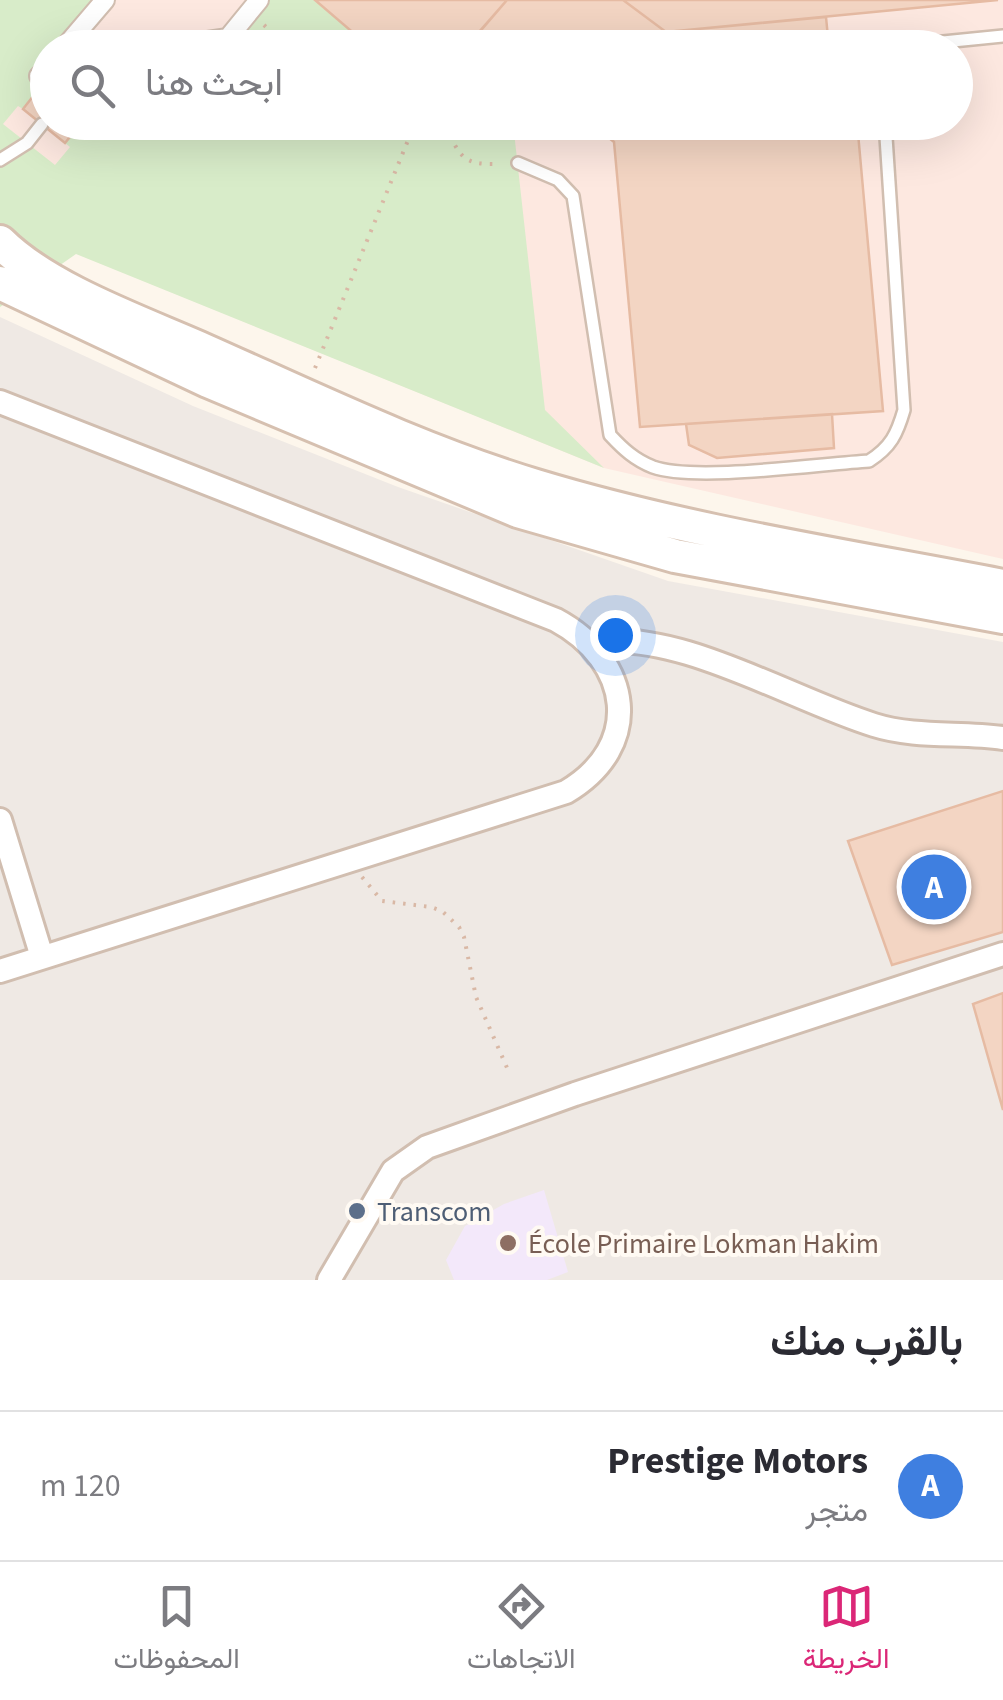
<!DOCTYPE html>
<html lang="ar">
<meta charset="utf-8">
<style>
:root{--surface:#fff;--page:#f7f7f7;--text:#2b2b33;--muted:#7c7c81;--line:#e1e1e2;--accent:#db2777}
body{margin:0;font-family:"Source Sans 3",Vazirmatn,sans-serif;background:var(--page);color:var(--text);direction:rtl}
.you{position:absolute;left:615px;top:635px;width:35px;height:35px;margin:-25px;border:8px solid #fff;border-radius:50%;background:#1a73e8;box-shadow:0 0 0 15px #1a73e833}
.badge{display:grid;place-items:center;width:65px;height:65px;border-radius:50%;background:var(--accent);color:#fff;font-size:32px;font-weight:700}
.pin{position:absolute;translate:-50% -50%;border:5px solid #fff;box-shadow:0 2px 10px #0006}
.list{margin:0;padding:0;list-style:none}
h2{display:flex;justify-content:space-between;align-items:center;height:130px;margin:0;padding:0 40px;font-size:42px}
h2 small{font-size:32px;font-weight:400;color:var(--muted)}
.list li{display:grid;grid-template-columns:65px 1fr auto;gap:30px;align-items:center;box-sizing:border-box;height:150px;padding:0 40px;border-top:2px solid var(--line)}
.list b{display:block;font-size:38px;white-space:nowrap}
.list p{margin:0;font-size:32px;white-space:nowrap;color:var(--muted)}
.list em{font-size:32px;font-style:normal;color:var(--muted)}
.icon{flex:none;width:55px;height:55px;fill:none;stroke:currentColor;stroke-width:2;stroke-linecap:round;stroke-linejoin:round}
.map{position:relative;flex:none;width:1003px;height:1280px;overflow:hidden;direction:ltr}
.search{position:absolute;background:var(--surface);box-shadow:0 10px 40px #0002;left:30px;right:30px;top:30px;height:110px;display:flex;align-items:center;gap:25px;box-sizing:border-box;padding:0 35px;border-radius:55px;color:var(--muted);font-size:38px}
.sheet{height:280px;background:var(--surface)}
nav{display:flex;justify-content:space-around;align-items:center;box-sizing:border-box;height:140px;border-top:2px solid var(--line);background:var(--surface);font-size:28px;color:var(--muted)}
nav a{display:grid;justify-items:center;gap:5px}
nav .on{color:var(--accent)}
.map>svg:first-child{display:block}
.commercial{fill:#fde8e0;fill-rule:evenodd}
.industrial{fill:#efe9e4}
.education{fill:#f3e8fa}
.green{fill:#d8ecc9}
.building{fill:#f3d5c3;stroke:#e6bba3;stroke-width:2.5}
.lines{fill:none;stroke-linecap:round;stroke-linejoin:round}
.service-casing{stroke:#d1beb0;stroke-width:16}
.pedestrian-casing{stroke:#d1beb0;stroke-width:22}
.minor-casing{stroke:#d1beb0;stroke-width:28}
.secondary-casing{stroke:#d6c0b0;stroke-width:38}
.path{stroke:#d9b8a5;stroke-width:4;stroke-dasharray:2.5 8;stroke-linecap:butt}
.service{stroke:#fff;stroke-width:11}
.pedestrian{stroke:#fff;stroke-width:18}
.minor{stroke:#fff;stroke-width:22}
.secondary{stroke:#fff;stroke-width:32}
.service-dot{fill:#5c6f8a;stroke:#fffaf3;stroke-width:4}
.education-dot{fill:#8d6e63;stroke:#fffaf3;stroke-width:4}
.labels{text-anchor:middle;stroke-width:8;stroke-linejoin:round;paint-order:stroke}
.service-label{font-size:28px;fill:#4e5e75;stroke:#fffaf3;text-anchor:start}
.education-label{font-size:28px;fill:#785e54;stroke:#fffaf3;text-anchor:start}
</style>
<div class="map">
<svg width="1003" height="1280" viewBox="0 0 1003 1280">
<rect width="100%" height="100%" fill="#fdf6ec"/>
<path class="commercial" d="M 0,0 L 1003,0 L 1003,559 L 604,468 L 75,253 L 64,173 L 0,122 ZM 48,48 L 956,48 L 956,122 L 48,122 Z"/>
<path class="industrial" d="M 0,317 L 193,406 L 398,487 L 668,581 L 1003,642 L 1003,1280 L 0,1280 Z"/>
<path class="education" d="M 544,1190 L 568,1272 L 547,1280 L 454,1280 L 446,1260 L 465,1226 L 504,1204 Z"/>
<path class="green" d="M 0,0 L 105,0 L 64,47 L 48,48 L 45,81 L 23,109 L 18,106 L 3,124 L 55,165 L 70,147 L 65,143 L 82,123 L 513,123 L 545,410 L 604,468 L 76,254 L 0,307 Z
M 259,0 L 315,0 L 371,47 L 160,48 L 228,38 Z"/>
<path class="building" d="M 315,0 L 507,0 L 470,43 L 434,48 L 371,48 Z
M 507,0 L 623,0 L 666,32 L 826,17 L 829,48 L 494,48 L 479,32 Z
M 623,0 L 998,0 L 666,32 Z
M 45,81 L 48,122 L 82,122 L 65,143 L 23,109 Z
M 589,122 L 857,122 L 883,411 L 640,427 L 614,142 Z
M 832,414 L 834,448 L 717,458 L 689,445 L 686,424 Z
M 1003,791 L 1003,932 L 892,965 L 848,841 Z
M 1003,993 L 1003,1110 L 973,1004 Z"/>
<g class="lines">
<g class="service-casing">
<path id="service" d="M 925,48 L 933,43 L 1003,36
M 0,160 L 27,143 L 42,124
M 518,163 L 558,180 L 573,196 L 610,435 C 623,449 635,460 653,467 C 695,482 819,464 869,461 C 891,447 897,434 904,410 L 885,122"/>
</g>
<g class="pedestrian-casing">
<path id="pedestrian" d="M 64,48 L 105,0
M 160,48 L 228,38 L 259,0
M 48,67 L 39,76 L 48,83
M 96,122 L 98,122"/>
</g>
<g class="minor-casing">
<path id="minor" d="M 0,402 L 556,620 C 632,661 644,746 566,792 L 0,971
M 591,643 C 676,628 790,699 874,725 C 915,738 961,732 1003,738
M 0,820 L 42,957
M 329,1280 L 393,1171 L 427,1147 L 575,1094 L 1003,954"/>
</g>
<g class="secondary-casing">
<path id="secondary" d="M 0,242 C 48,290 143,323 206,351 C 314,399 423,452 536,486 C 688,532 847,556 1003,586
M 0,283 L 208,381 L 518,511 L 675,556 L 1003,617"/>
</g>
<path class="path" d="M 264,25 L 287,48
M 409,122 L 411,133 L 445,127 L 444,122
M 445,127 C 462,158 462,165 500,164
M 315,368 L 411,133
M 362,877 L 382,901 L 431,907 L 442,911 L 459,927 L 464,937 L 476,997 L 508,1070"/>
<use href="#service" class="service"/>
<use href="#pedestrian" class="pedestrian"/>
<use href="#minor" class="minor"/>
<use href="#secondary" class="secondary"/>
</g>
<circle class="service-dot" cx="357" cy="1211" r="10"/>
<circle class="education-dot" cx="508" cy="1243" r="10"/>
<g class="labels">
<g class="service-label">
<text x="377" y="1221">Transcom</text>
</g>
<g class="education-label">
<text x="528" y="1253">École Primaire Lokman Hakim</text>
</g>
</g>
</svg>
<div class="you"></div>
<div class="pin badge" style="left:934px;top:887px;background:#3f7fe0">A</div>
<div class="search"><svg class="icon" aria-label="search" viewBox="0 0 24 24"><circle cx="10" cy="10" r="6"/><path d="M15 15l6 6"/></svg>ابحث هنا</div>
</div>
<section class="sheet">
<h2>بالقرب منك<small></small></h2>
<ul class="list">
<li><span class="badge" style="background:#3f7fe0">A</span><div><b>Prestige Motors</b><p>متجر</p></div><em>120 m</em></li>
</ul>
</section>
<nav>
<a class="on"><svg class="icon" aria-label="map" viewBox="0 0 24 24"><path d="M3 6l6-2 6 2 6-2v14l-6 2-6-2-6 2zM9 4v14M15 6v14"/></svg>الخريطة</a>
<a><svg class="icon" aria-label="directions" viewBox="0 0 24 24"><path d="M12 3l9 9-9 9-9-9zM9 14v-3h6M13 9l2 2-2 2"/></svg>الاتجاهات</a>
<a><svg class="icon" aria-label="saved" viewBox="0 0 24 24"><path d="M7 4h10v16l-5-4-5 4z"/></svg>المحفوظات</a>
</nav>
